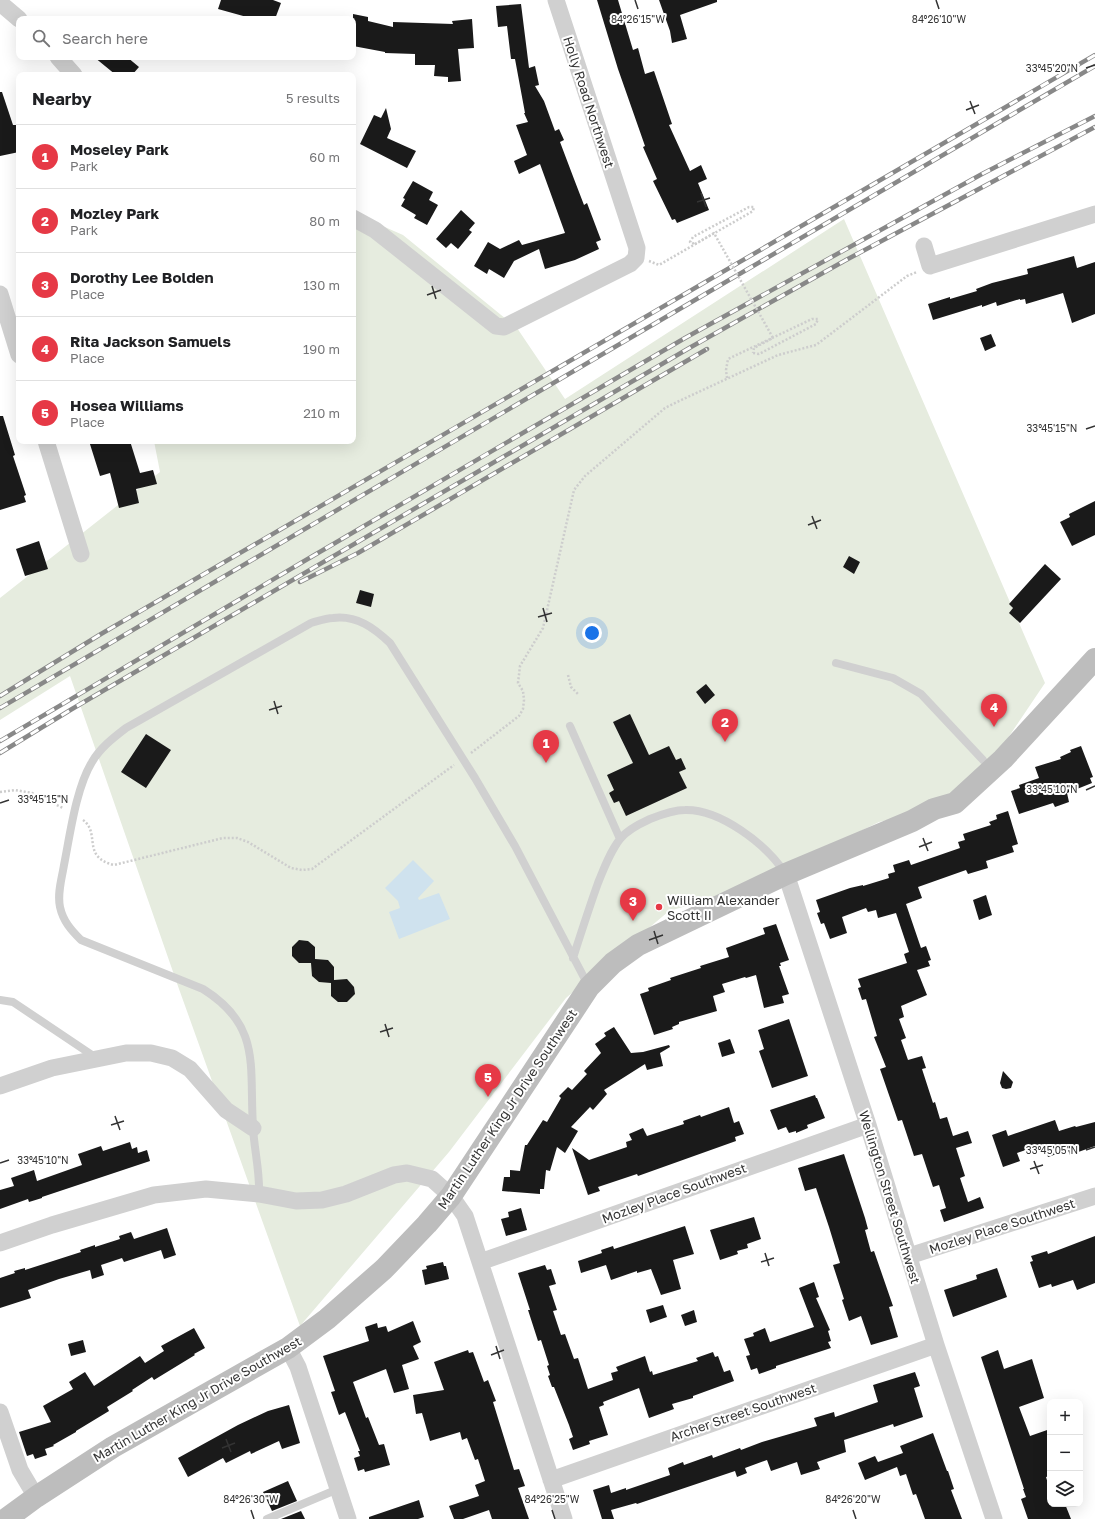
<!DOCTYPE html>
<meta charset="utf-8">
<style>
:root{--surface:#fff;--page:#f6f6f6;--text:#202124;--muted:#757577;--line:#e0e0e0;--accent:#e63946}
body{margin:0;font-family:"Golos Text",sans-serif;background:var(--page);color:var(--text)}
.controls{position:absolute;right:12px;bottom:12px;display:grid;overflow:hidden;border-radius:8px;box-shadow:0 4px 16px #0002}
.controls button{width:36px;height:36px;display:grid;place-items:center;padding:0;border:0;border-bottom:1px solid var(--line);background:var(--surface);color:var(--text);font:20px sans-serif}
.you{position:absolute;left:592px;top:633px;width:14px;height:14px;margin:-10px;border:3px solid #fff;border-radius:50%;background:#1a73e8;box-shadow:0 0 0 6px #1a73e833}
.badge{display:grid;place-items:center;width:26px;height:26px;border-radius:50%;background:var(--accent);color:#fff;font-size:13px;font-weight:700}
.pin{position:absolute;translate:-50% -33px;filter:drop-shadow(0 1px 2px #0008)}
.pin::after{content:'';position:absolute;top:21px;width:14px;height:12px;background:inherit;clip-path:polygon(0 0,100% 0,50% 100%)}
.list{margin:0;padding:0;list-style:none}
h2{display:flex;justify-content:space-between;align-items:center;height:52px;margin:0;padding:0 16px;font-size:17px}
h2 small{font-size:13px;font-weight:400;color:var(--muted)}
.list li{display:grid;grid-template-columns:26px 1fr auto;gap:12px;align-items:center;box-sizing:border-box;height:64px;padding:0 16px;border-top:1px solid var(--line)}
.list b{display:block;font-size:15px;white-space:nowrap}
.list p{margin:0;font-size:13px;white-space:nowrap;color:var(--muted)}
.list em{font-size:13px;font-style:normal;color:var(--muted)}
.icon{flex:none;width:22px;height:22px;fill:none;stroke:currentColor;stroke-width:2;stroke-linecap:round;stroke-linejoin:round}
.map{position:relative;flex:none;width:1095px;height:1519px;overflow:hidden}
.search{position:absolute;background:var(--surface);box-shadow:0 4px 16px #0002;left:16px;top:16px;width:340px;height:44px;display:flex;align-items:center;gap:10px;box-sizing:border-box;padding:0 14px;border-radius:8px;color:var(--muted);font-size:15px}
.panel{position:absolute;background:var(--surface);box-shadow:0 4px 16px #0002;left:16px;top:72px;width:340px;height:372px;border-radius:8px}
.map>svg:first-child{display:block}
.green{fill:#e6ecdf}
.water{fill:#cfe2ee}
.building{fill:#1a1a1a}
.lines{fill:none;stroke-linecap:round;stroke-linejoin:round}
.path{stroke:#cdcdcd;stroke-width:2.5;stroke-dasharray:2 2;stroke-linecap:butt}
.service{stroke:#d0d0d0;stroke-width:8}
.minor{stroke:#d0d0d0;stroke-width:17}
.secondary{stroke:#bdbdbd;stroke-width:22}
.rail-casing{stroke:#888;stroke-width:4.5}
.rail{stroke:#fff;stroke-width:3;stroke-dasharray:9;stroke-linecap:butt}
.path-bridge{stroke:#cdcdcd;stroke-width:2.5;stroke-dasharray:2 2;stroke-linecap:butt}
.ticks{fill:none;stroke:#333;stroke-width:1.5}
.poi-dot{fill:#e63946;stroke:#fff;stroke-width:1.5}
.labels{text-anchor:middle;stroke-width:4;stroke-linejoin:round;paint-order:stroke}
.street-label{font-size:13px;fill:#333;stroke:#fff}
.poi-label{font-size:13px;fill:#333;stroke:#fff;text-anchor:start}
.ticks-label{font-size:10px;text-anchor:middle;fill:#333;stroke:#fff;stroke-width:4;stroke-linejoin:round;paint-order:stroke}
</style>
<div class="map">
<svg width="1095" height="1519" viewBox="0 0 1095 1519">
<rect width="100%" height="100%" fill="#fff"/>
<path class="green" d="M 353,213 L 403,235 L 517,328 L 565,399 L 844,219 L 1045,683 L 964,803 L 879,822 L 739,891 L 669,911 L 566,998 L 449,1152 L 300,1326 L 179,989 L 70,676 L 0,720 L 0,598 L 160,472 L 154,441 L 353,441 Z"/>
<path class="water" d="M 413,860 L 434,881 L 418,898 L 419,900 L 439,893 L 450,919 L 399,939 L 389,912 L 400,908 L 398,901 L 385,888 Z"/>
<path class="building" d="M 221,0 L 273,0 L 281,3 L 275,19 L 254,19 L 218,9 Z
M 597,0 L 618,0 L 633,50 L 638,48 L 645,74 L 654,71 L 672,124 L 669,125 L 690,171 L 701,165 L 707,179 L 698,183 L 709,210 L 677,223 L 675,219 L 672,220 L 653,181 L 657,179 L 643,147 L 645,146 L 618,69 Z
M 659,0 L 717,0 L 717,2 L 680,15 L 687,39 L 672,43 L 670,31 Z
M 521,4 L 529,68 L 535,66 L 539,85 L 535,86 L 544,101 L 555,131 L 559,129 L 564,140 L 560,142 L 574,179 L 584,205 L 587,203 L 601,240 L 596,242 L 599,249 L 575,260 L 545,269 L 539,249 L 514,261 L 504,278 L 489,269 L 487,274 L 474,266 L 488,242 L 500,249 L 519,240 L 522,245 L 565,233 L 540,164 L 519,174 L 514,161 L 527,155 L 516,125 L 528,122 L 524,113 L 525,113 L 515,59 L 511,59 L 507,26 L 498,27 L 496,6 Z
M 353,14 L 368,17 L 368,21 L 393,27 L 393,22 L 453,24 L 452,21 L 472,19 L 474,48 L 458,49 L 461,81 L 448,82 L 448,77 L 434,76 L 435,65 L 415,65 L 415,54 L 385,53 L 385,52 L 353,46 Z
M 94,57 L 127,57 L 139,67 L 132,75 L 116,75 Z
M 0,92 L 2,92 L 13,125 L 16,125 L 19,138 L 19,152 L 0,156 Z
M 386,108 L 391,129 L 387,138 L 416,151 L 407,168 L 360,144 L 374,115 L 381,118 Z
M 413,181 L 433,192 L 429,200 L 438,205 L 427,225 L 414,218 L 416,215 L 401,206 L 405,199 L 403,198 Z
M 461,210 L 475,223 L 469,230 L 472,232 L 458,249 L 451,243 L 446,248 L 436,239 Z
M 1074,256 L 1077,268 L 1095,262 L 1095,314 L 1072,323 L 1063,293 L 1026,304 L 1025,299 L 1020,300 L 1020,299 L 997,306 L 996,302 L 982,307 L 982,305 L 933,320 L 928,304 L 950,297 L 950,299 L 977,291 L 976,289 L 992,283 L 1028,274 L 1027,269 Z
M 991,334 L 996,346 L 985,351 L 980,338 Z
M 0,416 L 3,416 L 15,455 L 13,456 L 26,495 L 24,496 L 26,502 L 0,510 Z
M 89,441 L 130,441 L 140,473 L 153,470 L 157,484 L 136,489 L 139,503 L 119,508 L 110,473 L 100,476 Z
M 1095,501 L 1095,535 L 1072,546 L 1060,522 L 1070,517 L 1069,514 Z
M 39,541 L 48,569 L 25,576 L 16,549 Z
M 849,556 L 860,562 L 854,574 L 843,567 Z
M 1045,564 L 1061,579 L 1020,623 L 1009,613 L 1013,608 L 1009,604 Z
M 360,590 L 374,594 L 371,607 L 356,603 Z
M 706,684 L 715,695 L 705,704 L 696,692 Z
M 630,714 L 649,755 L 669,746 L 676,760 L 681,758 L 686,769 L 679,772 L 687,788 L 626,816 L 619,801 L 614,803 L 609,793 L 614,790 L 607,775 L 633,763 L 613,722 Z
M 146,734 L 171,750 L 146,788 L 121,772 Z
M 1081,746 L 1093,777 L 1090,778 L 1092,783 L 1067,793 L 1069,802 L 1055,807 L 1053,803 L 1019,814 L 1011,791 L 1020,788 L 1019,785 L 1039,778 L 1035,767 L 1061,759 L 1060,757 L 1071,752 L 1070,750 Z
M 1008,811 L 1018,844 L 1012,846 L 1014,852 L 986,861 L 988,868 L 968,874 L 966,870 L 918,887 L 922,898 L 906,904 L 921,948 L 926,946 L 931,960 L 928,961 L 930,966 L 917,970 L 927,995 L 901,1006 L 904,1017 L 899,1019 L 906,1038 L 901,1040 L 908,1060 L 922,1056 L 926,1068 L 922,1069 L 933,1103 L 935,1102 L 940,1119 L 947,1117 L 953,1136 L 968,1131 L 972,1143 L 956,1148 L 965,1176 L 960,1178 L 968,1202 L 980,1197 L 984,1208 L 944,1222 L 940,1210 L 946,1208 L 939,1185 L 933,1187 L 922,1154 L 914,1156 L 902,1120 L 898,1121 L 880,1069 L 886,1067 L 874,1037 L 877,1036 L 866,999 L 862,1000 L 858,988 L 861,987 L 858,979 L 907,963 L 904,954 L 909,952 L 896,913 L 878,918 L 876,910 L 868,912 L 866,908 L 842,917 L 847,933 L 830,939 L 824,923 L 821,924 L 817,913 L 820,912 L 816,900 L 850,888 L 863,885 L 863,886 L 889,878 L 888,874 L 895,872 L 893,865 L 909,860 L 911,865 L 960,848 L 958,842 L 965,840 L 963,834 L 991,825 L 989,822 L 997,819 L 996,815 Z
M 986,895 L 992,915 L 979,920 L 973,900 Z
M 776,924 L 789,960 L 780,963 L 781,966 L 779,966 L 789,994 L 782,996 L 784,1003 L 764,1008 L 756,975 L 746,978 L 745,977 L 722,984 L 725,992 L 713,996 L 717,1011 L 679,1022 L 679,1024 L 672,1027 L 673,1029 L 654,1035 L 640,994 L 649,991 L 648,988 L 671,980 L 670,978 L 701,968 L 700,966 L 729,957 L 726,948 L 765,934 L 763,928 Z
M 299,940 L 308,941 L 315,947 L 315,959 L 328,960 L 334,967 L 334,980 L 347,979 L 354,987 L 355,994 L 347,1002 L 338,1002 L 331,996 L 331,983 L 319,982 L 312,976 L 311,963 L 299,963 L 292,956 L 292,947 Z
M 789,1019 L 808,1076 L 772,1088 L 759,1051 L 764,1049 L 758,1030 Z
M 614,1027 L 631,1053 L 643,1052 L 669,1045 L 670,1047 L 660,1053 L 663,1066 L 647,1070 L 645,1064 L 604,1090 L 607,1094 L 593,1110 L 590,1107 L 571,1127 L 578,1131 L 565,1153 L 557,1147 L 550,1171 L 546,1170 L 544,1189 L 540,1189 L 540,1194 L 502,1191 L 504,1177 L 510,1177 L 510,1170 L 520,1171 L 525,1145 L 527,1145 L 543,1120 L 547,1122 L 561,1098 L 559,1096 L 568,1087 L 572,1090 L 587,1074 L 584,1071 L 601,1053 L 595,1044 L 606,1036 L 604,1033 Z
M 730,1039 L 735,1053 L 722,1057 L 718,1043 Z
M 1003,1071 L 1013,1082 L 1011,1088 L 1006,1089 L 1002,1088 L 1000,1083 Z
M 815,1095 L 816,1098 L 817,1098 L 825,1118 L 807,1125 L 808,1128 L 796,1133 L 796,1131 L 789,1133 L 786,1127 L 778,1130 L 770,1110 Z
M 729,1107 L 734,1123 L 739,1121 L 744,1134 L 735,1137 L 736,1141 L 638,1176 L 637,1174 L 598,1187 L 600,1191 L 588,1195 L 572,1148 L 589,1160 L 627,1147 L 626,1142 L 632,1140 L 629,1134 L 643,1128 L 647,1136 L 684,1124 L 683,1121 L 700,1115 L 701,1117 Z
M 1055,1120 L 1059,1131 L 1075,1126 L 1076,1127 L 1095,1122 L 1095,1146 L 1070,1155 L 1068,1150 L 1048,1157 L 1043,1144 L 1017,1153 L 1020,1161 L 1003,1167 L 992,1135 L 1006,1130 L 1008,1136 Z
M 130,1142 L 132,1149 L 137,1147 L 138,1153 L 147,1150 L 150,1161 L 42,1197 L 42,1198 L 29,1202 L 28,1199 L 0,1209 L 0,1190 L 14,1186 L 11,1178 L 34,1170 L 37,1181 L 82,1165 L 78,1154 L 101,1146 L 103,1151 Z
M 844,1154 L 865,1218 L 868,1229 L 865,1230 L 871,1252 L 874,1251 L 893,1306 L 889,1307 L 898,1337 L 871,1345 L 861,1316 L 849,1321 L 842,1300 L 844,1299 L 833,1265 L 840,1263 L 829,1227 L 816,1188 L 805,1191 L 798,1168 Z
M 521,1208 L 527,1230 L 506,1236 L 501,1219 L 509,1217 L 508,1212 Z
M 754,1217 L 761,1239 L 747,1244 L 748,1248 L 737,1251 L 738,1254 L 720,1260 L 710,1230 Z
M 685,1226 L 694,1254 L 673,1260 L 681,1289 L 661,1295 L 651,1269 L 637,1273 L 637,1271 L 611,1280 L 606,1265 L 581,1273 L 578,1261 L 602,1253 L 601,1250 L 613,1246 L 614,1249 Z
M 167,1228 L 176,1255 L 164,1259 L 161,1250 L 124,1262 L 122,1258 L 101,1265 L 104,1275 L 92,1279 L 90,1270 L 59,1279 L 28,1290 L 31,1298 L 0,1308 L 0,1278 L 15,1273 L 14,1271 L 25,1268 L 25,1270 L 81,1252 L 80,1250 L 95,1245 L 95,1247 L 120,1239 L 119,1236 L 131,1232 L 134,1239 Z
M 1095,1236 L 1095,1283 L 1077,1290 L 1073,1280 L 1052,1287 L 1051,1284 L 1039,1288 L 1030,1262 L 1033,1261 L 1031,1256 L 1047,1251 L 1048,1254 Z
M 443,1262 L 444,1266 L 446,1266 L 449,1279 L 425,1285 L 422,1270 L 427,1269 L 426,1266 Z
M 545,1265 L 547,1270 L 551,1269 L 556,1284 L 549,1286 L 557,1310 L 553,1311 L 561,1335 L 565,1334 L 574,1359 L 578,1358 L 588,1389 L 613,1380 L 611,1373 L 618,1371 L 616,1367 L 645,1356 L 650,1372 L 652,1371 L 653,1375 L 698,1361 L 696,1358 L 713,1352 L 715,1357 L 718,1356 L 724,1372 L 730,1370 L 734,1381 L 693,1396 L 693,1398 L 672,1404 L 674,1409 L 649,1418 L 639,1388 L 603,1402 L 604,1405 L 599,1407 L 608,1435 L 589,1441 L 590,1444 L 573,1450 L 569,1439 L 573,1437 L 569,1425 L 554,1387 L 552,1387 L 548,1376 L 550,1375 L 547,1366 L 549,1365 L 541,1340 L 538,1341 L 528,1310 L 530,1310 L 518,1273 Z
M 997,1268 L 1007,1297 L 953,1317 L 944,1290 L 977,1279 L 976,1275 Z
M 814,1282 L 819,1297 L 816,1298 L 830,1330 L 828,1331 L 831,1341 L 828,1342 L 831,1348 L 776,1366 L 776,1368 L 759,1374 L 757,1368 L 751,1370 L 746,1356 L 750,1355 L 744,1339 L 754,1336 L 753,1333 L 765,1328 L 770,1342 L 814,1327 L 799,1288 Z
M 663,1305 L 667,1317 L 650,1323 L 646,1310 Z
M 694,1310 L 697,1322 L 685,1326 L 681,1315 Z
M 413,1321 L 421,1342 L 413,1346 L 419,1359 L 402,1365 L 409,1389 L 394,1393 L 386,1369 L 353,1382 L 366,1418 L 368,1417 L 379,1445 L 384,1444 L 390,1465 L 365,1472 L 364,1469 L 358,1471 L 354,1458 L 360,1456 L 358,1451 L 360,1451 L 345,1412 L 339,1415 L 331,1392 L 335,1391 L 323,1356 L 369,1341 L 365,1327 L 377,1323 L 378,1328 L 386,1326 L 388,1332 Z
M 194,1328 L 205,1348 L 194,1354 L 195,1355 L 154,1380 L 152,1377 L 132,1390 L 133,1391 L 107,1407 L 109,1411 L 76,1431 L 76,1432 L 53,1445 L 54,1446 L 45,1449 L 47,1455 L 35,1459 L 33,1454 L 27,1456 L 19,1432 L 51,1422 L 43,1406 L 73,1389 L 69,1382 L 85,1372 L 94,1386 L 140,1356 L 145,1363 L 164,1351 L 161,1346 Z
M 83,1340 L 86,1352 L 71,1356 L 68,1344 Z
M 468,1350 L 469,1353 L 473,1352 L 484,1382 L 488,1380 L 496,1401 L 493,1402 L 514,1470 L 519,1469 L 525,1486 L 518,1488 L 529,1519 L 492,1519 L 489,1510 L 463,1519 L 454,1519 L 449,1506 L 479,1496 L 475,1485 L 485,1481 L 478,1459 L 475,1460 L 467,1438 L 462,1440 L 460,1432 L 430,1441 L 422,1413 L 416,1414 L 413,1395 L 444,1390 L 434,1362 Z
M 998,1350 L 1004,1369 L 1032,1359 L 1044,1398 L 1019,1407 L 1030,1436 L 1050,1429 L 1050,1476 L 1046,1477 L 1050,1490 L 1050,1504 L 1065,1504 L 1071,1519 L 1028,1519 L 1021,1499 L 1026,1497 L 1023,1489 L 1024,1489 L 981,1357 Z
M 915,1372 L 920,1386 L 914,1388 L 923,1417 L 894,1427 L 893,1424 L 890,1425 L 844,1440 L 846,1452 L 817,1462 L 820,1469 L 801,1475 L 797,1462 L 771,1471 L 767,1460 L 745,1468 L 747,1473 L 737,1477 L 735,1471 L 637,1504 L 636,1503 L 611,1510 L 614,1519 L 602,1519 L 593,1490 L 609,1485 L 611,1493 L 626,1488 L 626,1490 L 670,1475 L 668,1468 L 683,1462 L 684,1465 L 712,1455 L 713,1458 L 740,1448 L 741,1450 L 762,1442 L 817,1426 L 814,1418 L 834,1412 L 835,1417 L 878,1402 L 873,1385 Z
M 289,1405 L 300,1443 L 282,1449 L 279,1441 L 251,1454 L 250,1451 L 226,1463 L 223,1458 L 188,1477 L 178,1458 L 238,1425 L 268,1411 Z
M 933,1433 L 947,1471 L 948,1471 L 954,1489 L 951,1490 L 962,1519 L 925,1519 L 916,1494 L 913,1495 L 906,1474 L 900,1476 L 897,1467 L 865,1480 L 858,1463 L 875,1456 L 878,1462 L 903,1453 L 900,1446 Z
M 288,1481 L 297,1501 L 272,1511 L 263,1492 Z
M 419,1500 L 424,1517 L 418,1519 L 369,1519 L 369,1517 Z
M 301,1511 L 305,1519 L 281,1519 Z"/>
<g class="lines">
<path class="path" d="M 649,261 L 659,265 L 753,211 L 754,207 L 749,207 L 693,237 L 690,242 L 695,244
M 727,378 L 726,370 L 728,359 L 812,319 L 818,319 L 816,324 L 759,354 L 753,353
M 568,675 L 571,687 L 579,695
M 471,753 L 519,716 L 523,709 L 524,700 L 523,691 L 518,683 L 520,666 L 543,628 L 574,490 L 585,476 L 665,408 L 677,402 L 778,355 L 816,345 L 907,276 L 917,272
M 0,792 L 15,790 L 32,793 L 63,808
M 83,820 C 101,833 81,857 114,865 L 223,838 L 237,838 L 248,842 L 291,868 L 302,870 L 312,869 L 454,765"/>
<path class="service" d="M 836,663 L 893,678 L 921,694 L 983,760
M 570,726 L 620,839
M 573,958 C 581,933 589,908 598,883 C 604,868 610,852 620,839 C 627,830 639,824 650,819 C 660,815 674,810 685,810 C 720,809 766,844 785,873
M 0,1000 L 13,1002 L 95,1057
M 259,1194 C 260,1171 254,1149 253,1127 C 249,1066 262,1026 203,989 L 81,940 C 71,930 63,921 60,907 C 57,893 62,878 64,865 C 70,835 76,788 92,762 C 100,748 113,738 126,728 L 311,623 C 318,621 326,618 333,618 C 357,615 374,628 390,643 L 475,778 L 515,846 L 588,985
M 267,1519 L 338,1489"/>
<path class="minor" d="M 0,3 L 19,19
M 58,57 L 74,75
M 353,218 L 375,230 L 496,326 L 504,327 L 630,264 L 636,258 L 637,248 L 556,0
M 924,246 L 930,266 L 1095,214
M 0,294 L 19,355
M 46,441 L 81,554
M 786,874 L 868,1125 L 936,1345 L 994,1519
M 0,1086 L 52,1068 L 126,1053 L 151,1053 L 172,1058 L 190,1069 L 226,1110 L 253,1128
M 0,1243 L 52,1225 L 154,1195 L 206,1189 L 259,1194 L 296,1201 L 322,1200 L 346,1194 L 394,1175 L 407,1173 L 432,1179 L 451,1196 L 465,1216 L 564,1519
M 909,1256 L 1095,1196
M 480,1262 L 868,1125
M 288,1348 L 298,1367 L 348,1519
M 0,1412 L 20,1470 L 36,1497
M 551,1480 L 936,1345"/>
<path class="secondary" d="M 6,1519 L 36,1497 L 113,1447 L 288,1348 L 327,1319 L 384,1269 L 427,1224 L 451,1196 L 589,987 L 613,963 L 638,945 L 786,874 L 912,821 L 934,809 L 955,803 L 1003,759 L 1095,659"/>
<g class="rail-casing">
<path id="rail" d="M 300,582 L 358,553 L 707,349
M 0,696 L 101,634 L 1095,55
M 0,708 L 642,331 L 1095,66
M 0,741 L 306,560 L 685,338 L 982,174 L 1095,116
M 0,753 L 72,709 L 691,347 L 846,260 L 1095,127"/>
</g>
<use href="#rail" class="rail"/>
<path class="path-bridge" d="M 695,244 L 714,233 L 773,338 L 754,348 L 753,353"/>
</g>
<path class="ticks" d="M 635,0 L 638,9M 936,0 L 939,9M 1086,68 L 1095,65M 970,101 L 975,114M 966,110 L 979,105M 701,193 L 706,207M 697,202 L 710,198M 432,286 L 436,299M 427,295 L 441,290M 1086,429 L 1095,426M 812,516 L 817,529M 808,525 L 821,520M 543,608 L 547,622M 538,617 L 552,613M 274,701 L 278,714M 269,710 L 282,706M 1086,790 L 1095,786M 0,803 L 9,800M 923,838 L 928,851M 919,847 L 932,842M 654,931 L 658,944M 649,940 L 663,935M 385,1024 L 389,1037M 380,1032 L 393,1028M 115,1116 L 120,1130M 111,1125 L 124,1121M 1086,1150 L 1095,1147M 1034,1161 L 1039,1174M 0,1163 L 9,1160M 1030,1169 L 1043,1165M 765,1253 L 769,1266M 761,1262 L 774,1258M 496,1346 L 500,1359M 491,1355 L 504,1350M 226,1439 L 231,1452M 222,1448 L 235,1443M 251,1510 L 254,1519M 552,1510 L 555,1519M 853,1510 L 856,1519"/>
<circle class="poi-dot" cx="659" cy="907" r="4"/>
<g class="labels">
<g class="street-label">
<text transform="translate(589 102) rotate(72)" y="5">Holly Road Northwest</text>
<text transform="translate(507 1109) rotate(-56)" y="5">Martin Luther King Jr Drive Southwest</text>
<text transform="translate(674 1193) rotate(-20)" y="5">Mozley Place Southwest</text>
<text transform="translate(890 1197) rotate(73)" y="5">Wellington Street Southwest</text>
<text transform="translate(1002 1226) rotate(-18)" y="5">Mozley Place Southwest</text>
<text transform="translate(197 1399) rotate(-30)" y="5">Martin Luther King Jr Drive Southwest</text>
<text transform="translate(743 1412) rotate(-19)" y="5">Archer Street Southwest</text>
</g>
<g class="poi-label">
<text x="667" y="905">William Alexander<tspan x="667" dy="15">Scott II</tspan></text>
</g>
</g>
<g class="ticks-label">
<text x="939" y="23">84°26'10"W</text>
<text x="638" y="23">84°26'15"W</text>
<text x="1052" y="72">33°45'20"N</text>
<text x="1052" y="432">33°45'15"N</text>
<text x="1052" y="793">33°45'10"N</text>
<text x="43" y="803">33°45'15"N</text>
<text x="1052" y="1154">33°45'05"N</text>
<text x="43" y="1164">33°45'10"N</text>
<text x="251" y="1503">84°26'30"W</text>
<text x="552" y="1503">84°26'25"W</text>
<text x="853" y="1503">84°26'20"W</text>
</g>
</svg>
<div class="controls">
<button>+</button>
<button>−</button>
<button><svg class="icon" aria-label="layers" viewBox="0 0 24 24"><path d="M12 4l9 5-9 5-9-5zM3 14l9 5 9-5"/></svg></button>
</div>
<div class="you"></div>
<div class="pin badge" style="left:546px;top:763px">1</div>
<div class="pin badge" style="left:725px;top:742px">2</div>
<div class="pin badge" style="left:633px;top:921px">3</div>
<div class="pin badge" style="left:994px;top:727px">4</div>
<div class="pin badge" style="left:488px;top:1097px">5</div>
<div class="search"><svg class="icon" aria-label="search" viewBox="0 0 24 24"><circle cx="10" cy="10" r="6"/><path d="M15 15l6 6"/></svg>Search here</div>
<section class="panel">
<h2>Nearby<small>5 results</small></h2>
<ul class="list">
<li><span class="badge">1</span><div><b>Moseley Park</b><p>Park</p></div><em>60 m</em></li>
<li><span class="badge">2</span><div><b>Mozley Park</b><p>Park</p></div><em>80 m</em></li>
<li><span class="badge">3</span><div><b>Dorothy Lee Bolden</b><p>Place</p></div><em>130 m</em></li>
<li><span class="badge">4</span><div><b>Rita Jackson Samuels</b><p>Place</p></div><em>190 m</em></li>
<li><span class="badge">5</span><div><b>Hosea Williams</b><p>Place</p></div><em>210 m</em></li>
</ul>
</section>
</div>
